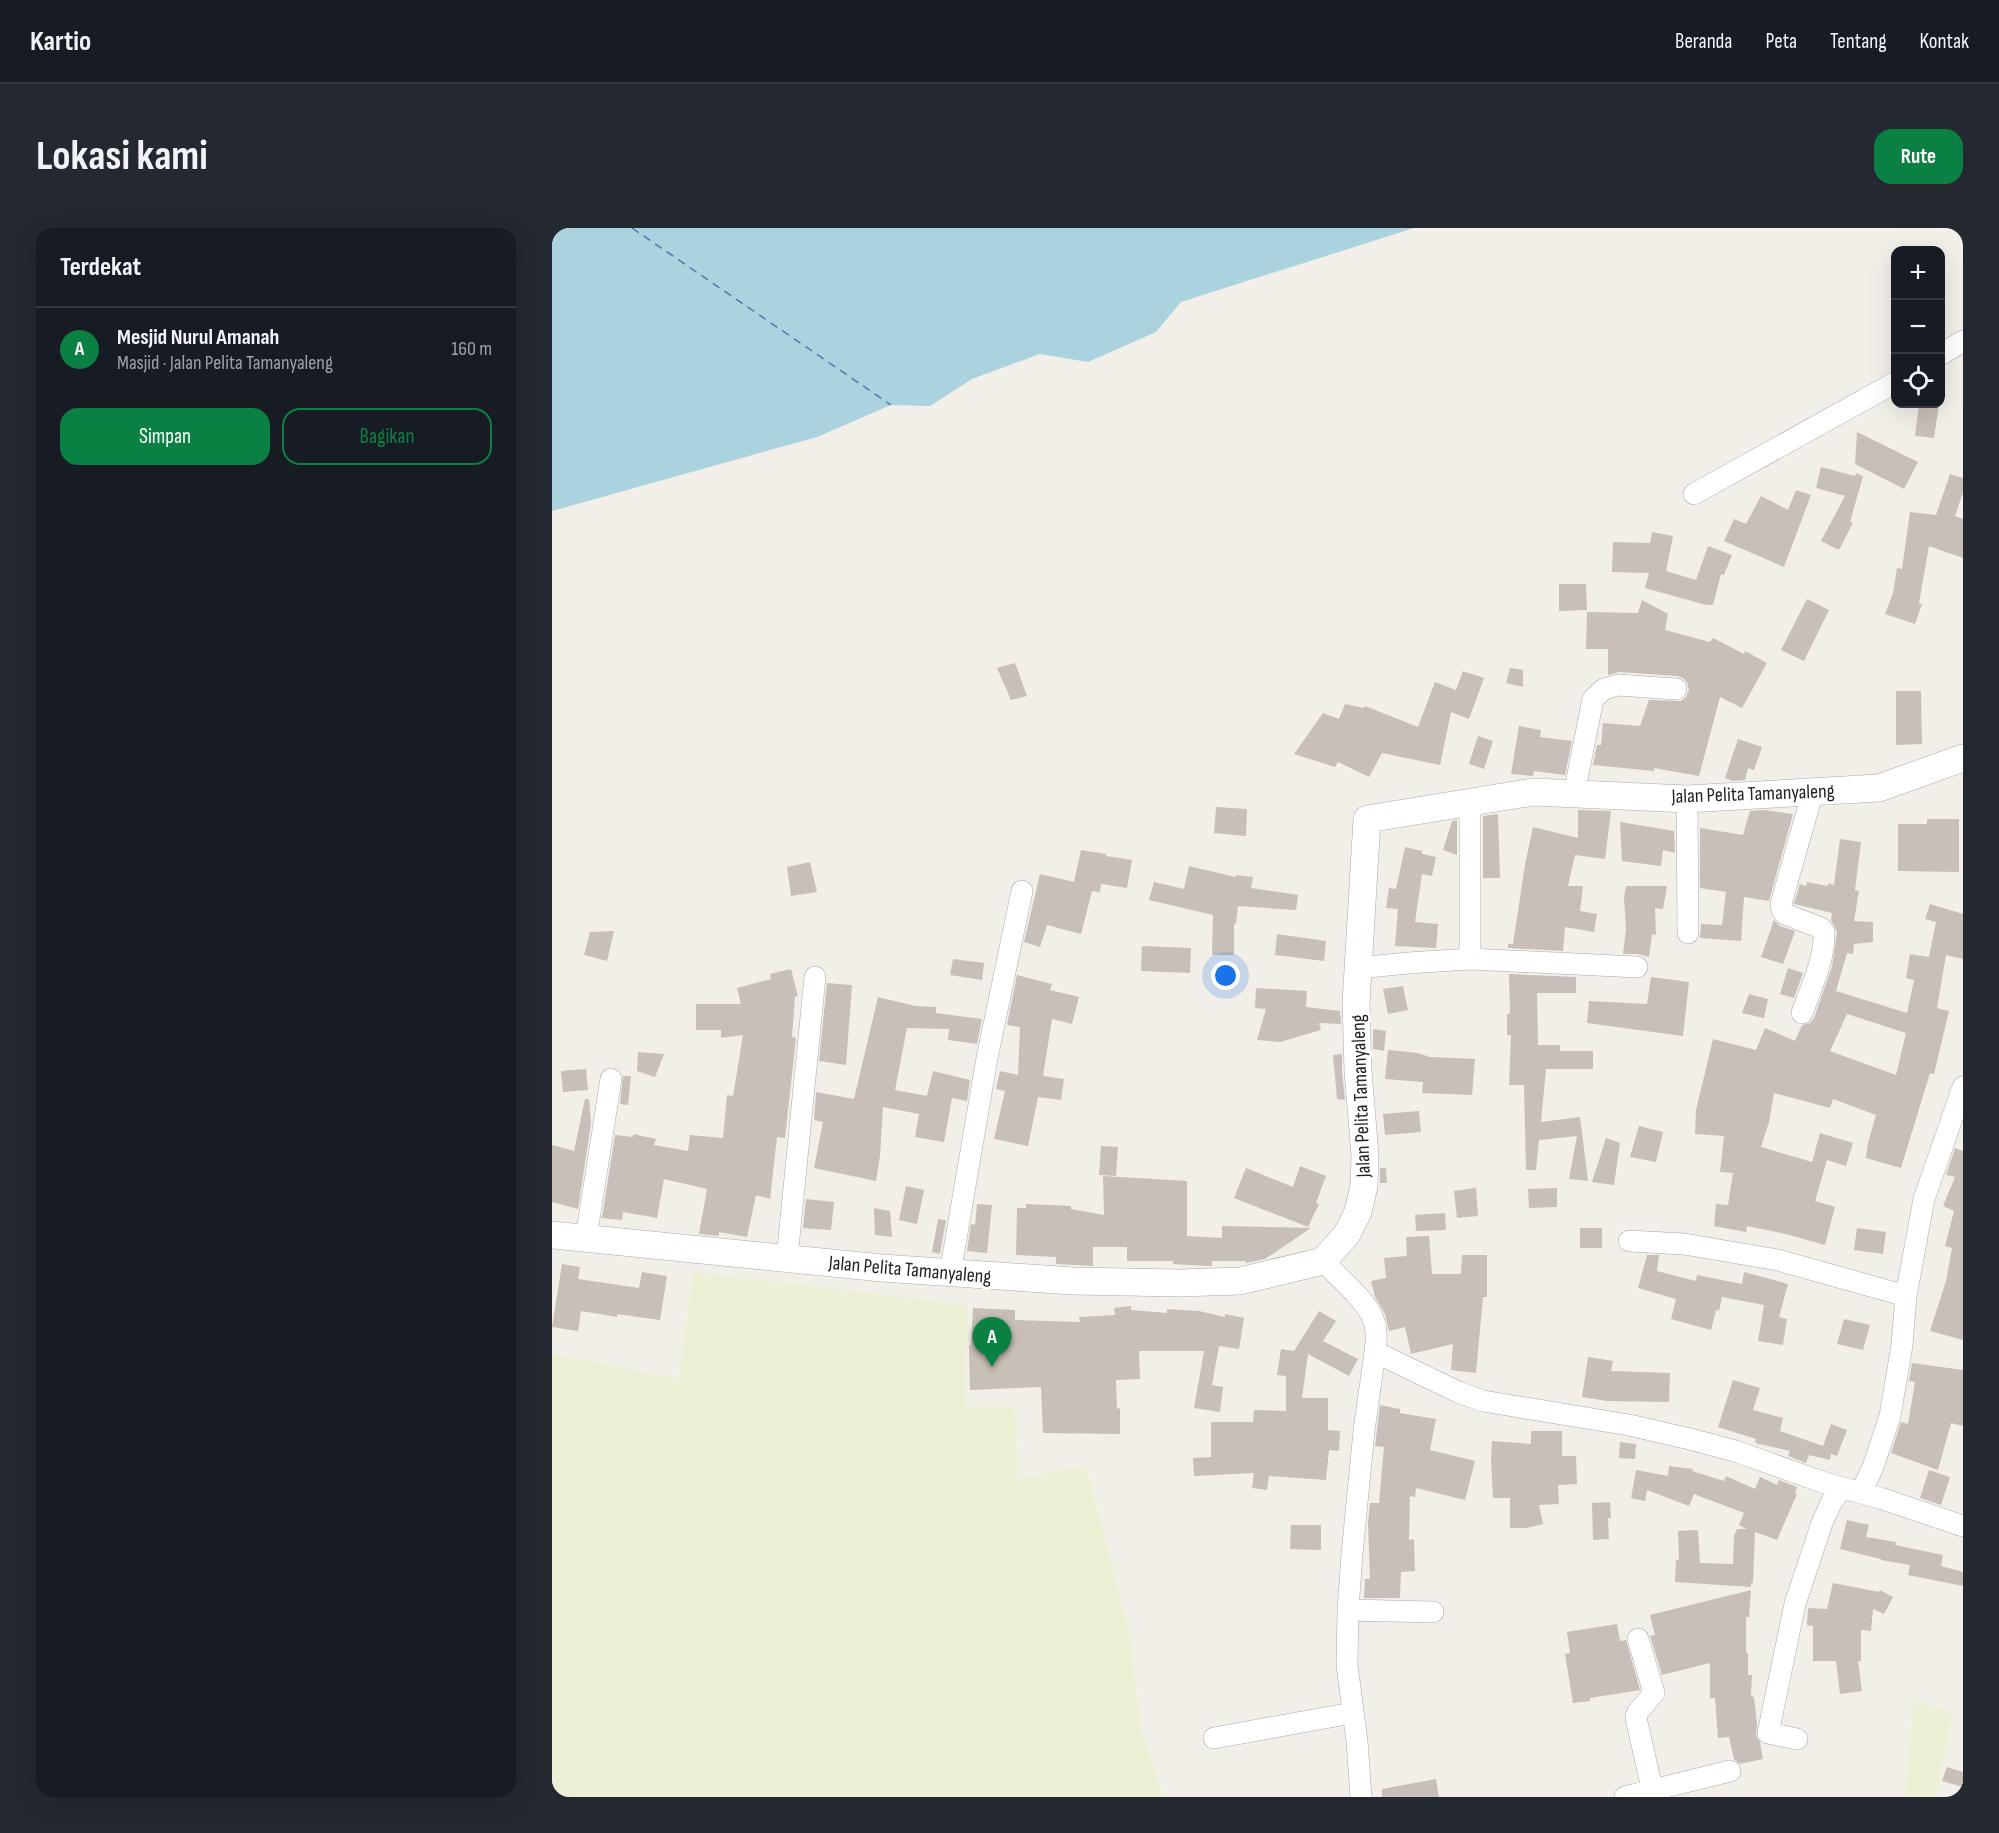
<!DOCTYPE html>
<html lang="id">
<meta charset="utf-8">
<style>
:root{--surface:#171b24;--page:#242831;--text:#f1f3f6;--muted:#9ea1a6;--line:#363941;--accent:#0b8043}
body{margin:0;font-family:"Sofia Sans Condensed",sans-serif;background:var(--page);color:var(--text)}
.controls{position:absolute;right:18px;top:18px;display:grid;overflow:hidden;border-radius:12px;box-shadow:0 6px 24px #0002}
.controls button{width:54px;height:54px;display:grid;place-items:center;padding:0;border:0;border-bottom:2px solid var(--line);background:var(--surface);color:var(--text);font:30px sans-serif}
.you{position:absolute;left:674px;top:748px;width:21px;height:21px;margin:-15px;border:4px solid #fff;border-radius:50%;background:#1a73e8;box-shadow:0 0 0 9px #1a73e833}
.badge{display:grid;place-items:center;width:39px;height:39px;border-radius:50%;background:var(--accent);color:#fff;font-size:20px;font-weight:700}
.pin{position:absolute;translate:-50% -50px;filter:drop-shadow(0 2px 3px #0008)}
.pin::after{content:'';position:absolute;top:32px;width:21px;height:18px;background:inherit;clip-path:polygon(0 0,100% 0,50% 100%)}
.list{margin:0;padding:0;list-style:none}
h2{display:flex;justify-content:space-between;align-items:center;height:78px;margin:0;padding:0 24px;font-size:26px}
h2 small{font-size:20px;font-weight:400;color:var(--muted)}
.list li{display:grid;grid-template-columns:39px 1fr auto;gap:18px;align-items:center;box-sizing:border-box;height:84px;padding:0 24px;border-top:2px solid var(--line)}
.list b{display:block;font-size:22px;white-space:nowrap}
.list p{margin:0;font-size:20px;white-space:nowrap;color:var(--muted)}
.list em{font-size:20px;font-style:normal;color:var(--muted)}
.actions{display:flex;gap:12px;padding:18px 24px}
.actions a{flex:1;padding:14px 0;border:2px solid var(--accent);border-radius:18px;text-align:center;font-size:21px;color:var(--accent)}
.actions .main{background:var(--accent);color:#fff}
.icon{flex:none;width:33px;height:33px;fill:none;stroke:currentColor;stroke-width:2;stroke-linecap:round;stroke-linejoin:round}
.map{position:relative;flex:none;width:1411px;height:1569px;overflow:hidden;border-radius:18px}
header{display:flex;align-items:center;gap:36px;box-sizing:border-box;height:84px;padding:0 30px;background:var(--surface);border-bottom:2px solid var(--line)}
header strong{font-size:28px}
nav{display:flex;gap:33px;margin-inline-start:auto;font-size:21px}
.intro{display:flex;align-items:center;justify-content:space-between;box-sizing:border-box;height:144px;padding:0 36px}
h1{margin:0;font-size:42px}
.button{padding:15px 27px;border-radius:18px;background:var(--accent);color:#fff;font-size:21px;font-weight:700}
main{display:flex;gap:36px;padding:0 36px}
aside{flex:1;background:var(--surface);border-radius:18px;box-shadow:0 6px 24px #0002}
.map>svg:first-child{display:block}
.farmland{fill:#eef0d5}
.water{fill:#aad3df}
.lines{fill:none;stroke-linecap:round;stroke-linejoin:round}
.ferry{stroke:#4a7aab;stroke-width:1.5;stroke-dasharray:8 6;stroke-linecap:butt}
.building{fill:#c7bfb8;fill-rule:evenodd}
.minor-casing{stroke:#a9a9a9;stroke-width:22}
.tertiary-casing{stroke:#a9a9a9;stroke-width:28}
.minor{stroke:#fff;stroke-width:21}
.tertiary{stroke:#fff;stroke-width:27}
.labels{text-anchor:middle;stroke-width:6;stroke-linejoin:round;paint-order:stroke}
.street-label{font-size:20px;fill:#222;stroke:#fff}
</style>
<header>
<strong>Kartio</strong>
<nav><a>Beranda</a><a>Peta</a><a>Tentang</a><a>Kontak</a></nav>
</header>
<div class="intro"><h1>Lokasi kami</h1><a class="button">Rute</a></div>
<main>
<aside>
<h2>Terdekat<small></small></h2>
<ul class="list">
<li><span class="badge">A</span><div><b>Mesjid Nurul Amanah</b><p>Masjid · Jalan Pelita Tamanyaleng</p></div><em>160 m</em></li>
</ul>
<div class="actions"><a class="main">Simpan</a><a>Bagikan</a></div>
</aside>
<div class="map">
<svg width="1411" height="1569" viewBox="0 0 1411 1569">
<rect width="100%" height="100%" fill="#f2efe9"/>
<path class="farmland" d="M 141,1044 L 416,1077 L 414,1179 L 463,1179 L 467,1251 L 534,1237 L 576,1396 L 591,1508 L 612,1569 L 0,1569 L 0,1126 L 126,1151 Z
M 1361,1472 L 1401,1485 L 1384,1569 L 1353,1569 Z"/>
<path class="water" d="M 0,0 L 862,0 L 629,74 L 604,104 L 536,134 L 488,126 L 420,151 L 378,178 L 339,177 L 265,209 L 0,283 Z"/>
<g class="lines">
<path class="ferry" d="M 80,0 L 339,177"/>
</g>
<path class="building" d="M 1367,176 L 1387,176 L 1382,210 L 1363,208 Z
M 1305,204 L 1366,234 L 1352,261 L 1303,236 Z
M 1269,239 L 1303,248 L 1304,245 L 1311,248 L 1298,294 L 1301,295 L 1287,322 L 1269,313 L 1293,268 L 1264,260 Z
M 1398,246 L 1411,250 L 1411,264 L 1403,288 L 1411,291 L 1411,330 L 1377,318 L 1367,375 L 1370,376 L 1363,396 L 1333,386 L 1341,365 L 1345,340 L 1350,341 L 1358,284 L 1384,287 Z
M 1244,262 L 1259,267 L 1232,339 L 1172,313 L 1182,291 L 1194,296 L 1209,268 L 1236,282 Z
M 1100,304 L 1121,308 L 1114,343 L 1144,352 L 1156,318 L 1180,327 L 1172,347 L 1169,346 L 1161,377 L 1154,377 L 1093,360 L 1097,345 L 1060,344 L 1061,314 L 1098,315 Z
M 1007,356 L 1034,356 L 1035,382 L 1007,383 Z
M 1255,371 L 1277,382 L 1252,433 L 1229,422 Z
M 1090,372 L 1116,386 L 1113,402 L 1158,414 L 1161,410 L 1192,426 L 1193,423 L 1215,435 L 1190,480 L 1168,469 L 1147,548 L 1102,540 L 1102,543 L 1041,537 L 1045,517 L 1049,517 L 1051,495 L 1088,498 L 1097,472 L 1129,473 L 1134,469 L 1137,462 L 1135,455 L 1131,450 L 1125,448 L 1067,444 L 1056,447 L 1056,421 L 1034,421 L 1035,384 L 1086,385 Z
M 463,435 L 475,468 L 459,472 L 445,440 Z
M 958,440 L 971,442 L 971,459 L 954,455 Z
M 911,443 L 932,450 L 917,491 L 899,484 L 888,537 L 830,525 L 817,549 L 786,534 L 783,539 L 742,526 L 771,485 L 787,491 L 793,476 L 812,480 L 813,478 L 866,499 L 883,454 L 904,462 Z
M 1344,463 L 1369,463 L 1370,516 L 1344,517 Z
M 967,498 L 989,502 L 988,509 L 1020,513 L 1013,547 L 982,543 L 981,548 L 959,546 Z
M 926,508 L 941,513 L 932,541 L 917,536 Z
M 1186,511 L 1210,519 L 1202,542 L 1196,540 L 1193,552 L 1181,553 L 1173,550 Z
M 664,579 L 695,581 L 694,608 L 662,605 Z
M 1026,582 L 1059,583 L 1053,631 L 1023,627 L 1016,658 L 1031,658 L 1028,683 L 1045,686 L 1042,704 L 1013,699 L 1011,723 L 956,720 L 956,716 L 961,716 L 973,637 L 981,599 L 1026,610 Z
M 1212,582 L 1241,586 L 1217,673 L 1192,669 L 1189,713 L 1148,710 L 1149,696 L 1170,697 L 1174,664 L 1148,660 L 1148,600 L 1191,607 L 1198,583 Z
M 946,586 L 948,650 L 931,650 L 931,588 Z
M 1375,591 L 1407,591 L 1407,644 L 1346,643 L 1346,596 L 1375,596 Z
M 905,592 L 905,627 L 891,622 L 900,593 Z
M 1068,594 L 1122,603 L 1123,625 L 1111,622 L 1109,638 L 1070,633 Z
M 1288,611 L 1309,614 L 1303,662 L 1307,663 L 1302,693 L 1321,694 L 1321,714 L 1302,716 L 1301,726 L 1295,725 L 1284,763 L 1355,785 L 1362,752 L 1354,750 L 1358,726 L 1377,729 L 1384,694 L 1373,691 L 1378,676 L 1411,686 L 1411,731 L 1394,727 L 1385,780 L 1397,783 L 1382,846 L 1378,845 L 1349,940 L 1314,930 L 1316,915 L 1324,887 L 1281,871 L 1278,880 L 1222,865 L 1217,894 L 1209,919 L 1260,934 L 1268,905 L 1301,915 L 1294,938 L 1275,932 L 1263,973 L 1283,979 L 1273,1017 L 1234,1006 L 1195,998 L 1194,1004 L 1162,998 L 1164,976 L 1176,977 L 1181,945 L 1168,944 L 1172,908 L 1143,906 L 1144,882 L 1161,811 L 1204,822 L 1213,800 L 1243,813 L 1250,797 L 1258,795 L 1262,790 L 1280,739 L 1285,704 L 1279,692 L 1280,685 L 1242,676 L 1248,656 L 1254,658 L 1255,654 L 1276,658 L 1276,655 L 1282,657 ZM 1295,786 L 1354,805 L 1344,847 L 1278,823 Z
M 853,619 L 870,623 L 870,626 L 884,629 L 880,648 L 870,646 L 863,694 L 886,696 L 884,720 L 843,718 L 846,681 L 834,680 L 837,660 L 844,661 Z
M 529,622 L 554,626 L 554,628 L 580,632 L 575,660 L 549,656 L 548,664 L 540,663 L 529,706 L 495,697 L 488,719 L 472,714 L 488,646 L 522,654 Z
M 258,634 L 265,664 L 239,668 L 235,639 Z
M 637,638 L 683,649 L 684,647 L 701,649 L 699,660 L 746,667 L 744,682 L 686,678 L 684,696 L 682,695 L 682,727 L 660,727 L 661,687 L 597,672 L 602,654 L 632,661 Z
M 1074,658 L 1115,658 L 1111,681 L 1103,680 L 1104,707 L 1100,706 L 1097,729 L 1086,726 L 1071,726 L 1074,701 L 1072,669 Z
M 1222,692 L 1228,698 L 1243,703 L 1231,736 L 1209,729 Z
M 62,703 L 55,733 L 32,727 L 38,704 Z
M 725,706 L 774,713 L 772,733 L 723,727 Z
M 590,718 L 639,720 L 638,745 L 589,743 Z
M 401,731 L 432,735 L 430,752 L 398,747 Z
M 1236,740 L 1251,745 L 1242,770 L 1228,766 Z
M 239,741 L 246,769 L 243,768 L 240,809 L 244,810 L 233,910 L 225,909 L 218,971 L 204,967 L 195,1009 L 167,1004 L 167,1008 L 147,1006 L 155,961 L 112,951 L 105,990 L 71,984 L 70,992 L 50,990 L 63,907 L 81,909 L 81,906 L 104,911 L 102,917 L 136,923 L 138,907 L 171,910 L 175,867 L 181,868 L 191,807 L 169,810 L 169,802 L 144,802 L 144,776 L 189,776 L 185,760 L 219,751 L 218,746 Z
M 957,746 L 1024,749 L 1024,765 L 985,765 L 986,817 L 1008,817 L 1008,823 L 1041,823 L 1041,841 L 994,841 L 989,894 L 1028,889 L 1036,953 L 1017,951 L 1025,908 L 987,912 L 984,942 L 974,942 L 972,857 L 957,857 L 959,807 L 955,807 L 955,786 L 958,786 Z
M 465,747 L 500,756 L 498,762 L 527,769 L 520,796 L 500,791 L 491,848 L 512,851 L 509,872 L 486,869 L 476,918 L 442,911 L 453,863 L 444,861 L 448,843 L 466,847 L 468,799 L 455,797 Z
M 1099,749 L 1137,754 L 1131,808 L 1035,795 L 1037,773 L 1095,776 Z
M 275,755 L 300,757 L 294,837 L 267,833 Z
M 851,758 L 856,782 L 836,786 L 831,761 Z
M 704,760 L 755,763 L 754,779 L 788,783 L 789,796 L 767,795 L 769,802 L 728,814 L 705,812 L 714,781 L 703,780 Z
M 1197,766 L 1216,771 L 1212,790 L 1190,785 Z
M 326,769 L 363,778 L 384,779 L 384,785 L 430,791 L 425,816 L 396,812 L 397,801 L 355,800 L 343,862 L 375,868 L 381,843 L 418,852 L 415,873 L 400,870 L 392,914 L 363,909 L 367,886 L 331,879 L 328,928 L 324,953 L 262,940 L 271,894 L 262,892 L 264,864 L 302,871 Z
M 821,801 L 834,803 L 832,823 L 821,821 Z
M 836,822 L 866,825 L 878,829 L 923,831 L 920,867 L 870,865 L 871,854 L 833,851 Z
M 86,824 L 112,826 L 103,849 L 85,843 Z
M 790,826 L 790,844 L 793,872 L 785,871 L 781,827 Z
M 34,841 L 36,862 L 11,864 L 9,843 Z
M 71,848 L 79,848 L 76,877 L 68,876 Z
M 33,871 L 37,871 L 39,895 L 26,981 L 0,974 L 0,917 L 22,923 Z
M 867,883 L 869,904 L 833,907 L 831,886 Z
M 1087,898 L 1111,904 L 1104,934 L 1078,929 Z
M 1054,910 L 1068,915 L 1062,957 L 1040,954 Z
M 549,918 L 566,919 L 564,948 L 547,947 Z
M 1403,920 L 1411,923 L 1411,1112 L 1378,1103 L 1394,1053 L 1400,1020 L 1393,1018 L 1402,983 L 1391,978 L 1403,949 L 1394,947 Z
M 748,938 L 774,948 L 764,975 L 767,976 L 756,999 L 682,970 L 694,940 L 741,959 Z
M 828,940 L 834,940 L 835,955 L 828,955 Z
M 551,948 L 635,953 L 635,1008 L 670,1010 L 670,998 L 759,1000 L 713,1031 L 694,1035 L 694,1033 L 660,1033 L 660,1038 L 656,1038 L 621,1036 L 621,1033 L 575,1033 L 575,1019 L 541,1019 L 541,1038 L 504,1036 L 504,1029 L 464,1027 L 465,980 L 474,980 L 474,976 L 519,978 L 519,981 L 552,987 Z
M 354,958 L 372,962 L 365,996 L 347,992 Z
M 924,960 L 926,988 L 905,990 L 902,963 Z
M 1005,960 L 1005,979 L 977,980 L 976,961 Z
M 254,971 L 282,974 L 279,1002 L 251,1000 Z
M 425,976 L 440,977 L 435,1025 L 415,1023 L 419,996 L 423,997 Z
M 322,980 L 338,983 L 340,1009 L 323,1007 Z
M 893,985 L 894,1002 L 864,1003 L 863,987 Z
M 386,991 L 394,992 L 388,1026 L 380,1024 Z
M 1028,1000 L 1050,1000 L 1050,1020 L 1028,1020 Z
M 1305,1000 L 1334,1004 L 1331,1026 L 1302,1022 Z
M 877,1008 L 880,1046 L 909,1046 L 910,1027 L 935,1027 L 935,1069 L 931,1069 L 924,1145 L 899,1142 L 901,1116 L 859,1126 L 853,1099 L 837,1103 L 833,1086 L 823,1069 L 819,1053 L 834,1050 L 832,1030 L 855,1028 L 854,1009 Z
M 1095,1027 L 1107,1027 L 1105,1043 L 1144,1053 L 1145,1047 L 1190,1056 L 1192,1044 L 1236,1056 L 1227,1089 L 1235,1091 L 1231,1117 L 1206,1113 L 1212,1077 L 1170,1069 L 1167,1083 L 1164,1082 L 1159,1102 L 1119,1091 L 1124,1071 L 1086,1060 Z
M 10,1036 L 28,1039 L 26,1051 L 87,1060 L 90,1044 L 115,1048 L 108,1092 L 65,1086 L 65,1089 L 29,1083 L 26,1103 L 0,1099 Z
M 579,1078 L 579,1082 L 615,1085 L 615,1081 L 647,1083 L 673,1089 L 673,1086 L 692,1090 L 687,1121 L 667,1118 L 660,1157 L 671,1159 L 668,1184 L 642,1180 L 652,1123 L 587,1123 L 588,1151 L 564,1152 L 565,1181 L 568,1180 L 568,1206 L 491,1205 L 489,1159 L 418,1162 L 417,1117 L 419,1117 L 421,1080 L 463,1082 L 463,1092 L 528,1094 L 527,1089 L 563,1087 L 562,1080 Z
M 767,1083 L 784,1093 L 771,1113 L 806,1131 L 797,1148 L 756,1126 L 750,1170 L 776,1170 L 776,1202 L 788,1203 L 787,1223 L 777,1222 L 774,1252 L 717,1248 L 715,1262 L 700,1260 L 702,1245 L 642,1248 L 641,1230 L 659,1229 L 659,1194 L 701,1194 L 702,1182 L 734,1183 L 734,1148 L 725,1147 L 729,1121 L 742,1123 Z
M 1292,1091 L 1318,1097 L 1311,1122 L 1285,1116 Z
M 1036,1129 L 1061,1133 L 1059,1143 L 1118,1145 L 1117,1174 L 1055,1173 L 1030,1169 Z
M 1360,1135 L 1411,1142 L 1411,1198 L 1399,1195 L 1386,1242 L 1339,1225 L 1349,1194 L 1356,1196 L 1363,1154 L 1357,1153 Z
M 1181,1152 L 1208,1160 L 1201,1182 L 1231,1190 L 1228,1203 L 1271,1218 L 1279,1196 L 1295,1202 L 1285,1228 L 1279,1226 L 1278,1232 L 1257,1227 L 1254,1235 L 1236,1228 L 1238,1223 L 1203,1215 L 1204,1211 L 1166,1199 Z
M 828,1177 L 848,1181 L 848,1185 L 884,1191 L 878,1222 L 923,1233 L 913,1272 L 864,1260 L 863,1269 L 858,1268 L 857,1312 L 862,1311 L 863,1343 L 849,1344 L 848,1370 L 812,1370 L 813,1351 L 818,1351 L 816,1295 L 818,1275 L 827,1275 L 832,1219 L 823,1218 Z
M 979,1203 L 1010,1203 L 1010,1228 L 1024,1228 L 1025,1256 L 1006,1257 L 1007,1276 L 987,1277 L 991,1296 L 975,1300 L 958,1300 L 958,1270 L 941,1270 L 939,1232 L 940,1213 L 979,1216 Z
M 1068,1214 L 1084,1216 L 1083,1231 L 1067,1230 Z
M 1117,1238 L 1141,1241 L 1140,1243 L 1172,1253 L 1174,1248 L 1203,1261 L 1208,1249 L 1225,1257 L 1227,1252 L 1245,1259 L 1243,1265 L 1245,1266 L 1225,1312 L 1203,1304 L 1201,1355 L 1199,1355 L 1199,1359 L 1123,1354 L 1124,1332 L 1127,1332 L 1126,1303 L 1146,1302 L 1148,1335 L 1181,1336 L 1182,1308 L 1185,1301 L 1195,1301 L 1187,1297 L 1192,1285 L 1142,1266 L 1137,1278 L 1095,1262 L 1093,1273 L 1079,1270 L 1084,1242 L 1116,1248 Z
M 1377,1242 L 1398,1249 L 1389,1277 L 1368,1270 Z
M 1058,1274 L 1059,1290 L 1056,1290 L 1057,1311 L 1041,1312 L 1040,1275 Z
M 1295,1292 L 1317,1297 L 1314,1309 L 1344,1314 L 1343,1317 L 1391,1327 L 1389,1338 L 1411,1344 L 1411,1358 L 1356,1347 L 1358,1337 L 1329,1332 L 1329,1331 L 1288,1321 Z
M 739,1297 L 769,1297 L 769,1322 L 738,1321 Z
M 1281,1355 L 1327,1364 L 1328,1362 L 1341,1369 L 1332,1386 L 1321,1381 L 1319,1403 L 1309,1402 L 1309,1433 L 1306,1433 L 1310,1463 L 1288,1466 L 1284,1433 L 1261,1433 L 1261,1398 L 1255,1397 L 1256,1380 L 1275,1381 Z
M 1199,1362 L 1197,1389 L 1194,1389 L 1194,1425 L 1196,1425 L 1196,1447 L 1200,1447 L 1199,1468 L 1202,1469 L 1205,1496 L 1204,1508 L 1208,1514 L 1211,1531 L 1188,1536 L 1182,1531 L 1177,1509 L 1166,1510 L 1163,1470 L 1158,1470 L 1158,1435 L 1110,1447 L 1098,1408 L 1103,1407 L 1098,1387 Z
M 1065,1396 L 1068,1413 L 1074,1412 L 1088,1462 L 1038,1470 L 1038,1473 L 1021,1475 L 1013,1426 L 1018,1425 L 1015,1404 Z
M 1395,1539 L 1411,1544 L 1411,1559 L 1390,1553 Z
M 884,1551 L 887,1569 L 830,1569 L 830,1561 Z"/>
<g class="lines">
<g class="minor-casing">
<path id="minor" d="M 1388,127 L 1411,113
M 1142,266 L 1344,154
M 1022,566 L 1041,471 L 1052,461 L 1066,457 L 1124,461
M 1135,571 L 1136,705
M 918,574 L 918,731
M 806,740 L 856,735 L 918,731 L 1085,739
M 1250,785 C 1259,760 1273,731 1272,704 L 1269,700 L 1233,686 L 1230,682 L 1229,676 L 1261,563
M 34,1010 L 59,851
M 1077,1013 L 1132,1016 L 1226,1032 L 1354,1068
M 235,1030 L 263,749
M 771,1033 C 785,1048 815,1073 821,1091 C 826,1102 824,1113 823,1124 L 906,1164 L 931,1173 L 1077,1197 L 1138,1211 L 1183,1223 L 1273,1255 L 1328,1270 L 1411,1298
M 398,1046 L 435,830 L 470,663
M 1309,1264 L 1321,1239 L 1338,1188 L 1350,1117 L 1354,1068 L 1372,971 L 1411,859
M 796,1382 L 881,1384
M 1086,1411 L 1102,1465 L 1085,1485 L 1084,1490 L 1102,1569
M 662,1510 L 800,1485
M 1245,1511 L 1216,1505 L 1243,1376 L 1270,1295 L 1279,1275 L 1290,1260
M 809,1569 L 805,1513 L 795,1437 L 796,1382 L 800,1326 L 812,1203 L 823,1124
M 1073,1569 L 1178,1543"/>
</g>
<g class="tertiary-casing">
<path id="tertiary" d="M 0,1007 L 330,1040 L 521,1053 L 627,1055 L 688,1053 L 771,1033 L 795,1006 L 806,984 L 812,958 L 813,927 L 806,843 L 804,775 L 815,591 L 981,564 L 1135,571 L 1327,560 L 1411,530"/>
</g>
<use href="#minor" class="minor"/>
<use href="#tertiary" class="tertiary"/>
</g>
<g class="labels">
<g class="street-label">
<text transform="translate(1201 565) rotate(-2)" y="7">Jalan Pelita Tamanyaleng</text>
<text transform="translate(808 868) rotate(-92)" y="7">Jalan Pelita Tamanyaleng</text>
<text transform="translate(358 1041) rotate(5)" y="7">Jalan Pelita Tamanyaleng</text>
</g>
</g>
</svg>
<div class="controls">
<button>+</button>
<button>−</button>
<button><svg class="icon" aria-label="locate" viewBox="0 0 24 24"><circle cx="12" cy="12" r="6"/><path d="M12 2v4M12 18v4M2 12h4M18 12h4"/></svg></button>
</div>
<div class="you"></div>
<div class="pin badge" style="left:440px;top:1139px">A</div>
</div>
</main>
